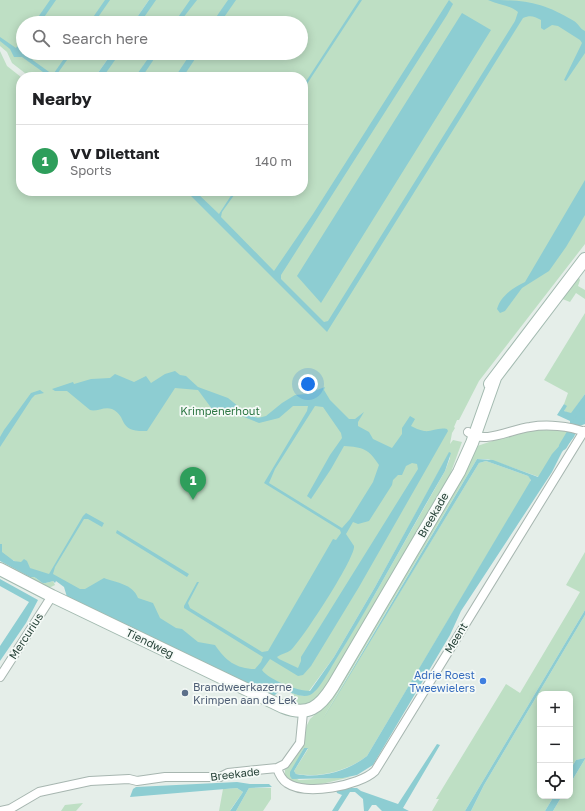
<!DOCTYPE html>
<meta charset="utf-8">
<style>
:root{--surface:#fff;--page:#f2f2f2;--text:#202124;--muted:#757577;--line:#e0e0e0;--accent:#7e483f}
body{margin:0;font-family:"Golos Text",sans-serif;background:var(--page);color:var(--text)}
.controls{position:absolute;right:12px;bottom:12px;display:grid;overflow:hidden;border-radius:8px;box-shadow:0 2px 10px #0003}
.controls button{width:36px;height:36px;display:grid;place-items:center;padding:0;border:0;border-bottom:1px solid var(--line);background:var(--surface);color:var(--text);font:20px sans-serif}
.you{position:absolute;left:308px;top:384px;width:14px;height:14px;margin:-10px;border:3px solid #fff;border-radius:50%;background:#1a73e8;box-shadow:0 0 0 6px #1a73e833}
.badge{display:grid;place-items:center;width:26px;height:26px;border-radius:50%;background:var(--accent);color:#fff;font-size:13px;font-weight:700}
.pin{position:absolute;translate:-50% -33px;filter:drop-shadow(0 1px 2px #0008)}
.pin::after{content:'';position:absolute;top:21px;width:14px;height:12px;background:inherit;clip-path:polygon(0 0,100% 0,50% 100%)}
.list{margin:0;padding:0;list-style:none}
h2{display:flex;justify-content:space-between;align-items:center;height:52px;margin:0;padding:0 16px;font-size:17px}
h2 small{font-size:13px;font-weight:400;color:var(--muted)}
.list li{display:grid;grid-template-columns:26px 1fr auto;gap:12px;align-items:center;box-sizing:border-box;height:72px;padding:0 16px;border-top:1px solid var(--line)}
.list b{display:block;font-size:15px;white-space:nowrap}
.list p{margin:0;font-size:13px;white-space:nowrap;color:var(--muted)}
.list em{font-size:13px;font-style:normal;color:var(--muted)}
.icon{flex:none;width:22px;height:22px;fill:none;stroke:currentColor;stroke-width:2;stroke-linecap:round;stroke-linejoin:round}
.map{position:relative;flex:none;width:585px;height:811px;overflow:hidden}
.search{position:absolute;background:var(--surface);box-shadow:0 2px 10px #0003;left:16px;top:16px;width:292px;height:44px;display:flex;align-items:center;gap:10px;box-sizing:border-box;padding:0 14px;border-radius:22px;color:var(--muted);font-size:15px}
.panel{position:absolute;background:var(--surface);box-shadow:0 2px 10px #0003;left:16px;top:72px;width:292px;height:124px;border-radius:16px}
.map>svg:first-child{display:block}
.green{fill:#bedfc4}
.water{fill:#8dcdd2;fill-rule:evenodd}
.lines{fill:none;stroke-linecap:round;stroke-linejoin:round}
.canal{stroke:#8dcdd2;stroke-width:8}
.street-casing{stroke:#a7b6b0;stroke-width:10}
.secondary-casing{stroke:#a3bab0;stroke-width:14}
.street{stroke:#fff;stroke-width:8}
.secondary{stroke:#fff;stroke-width:12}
.shop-dot{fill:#3f7fe0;stroke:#f5faf7;stroke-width:1.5}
.service-dot{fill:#5c6f8a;stroke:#f5faf7;stroke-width:1.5}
.labels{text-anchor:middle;stroke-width:3.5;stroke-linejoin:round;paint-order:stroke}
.park-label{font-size:11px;fill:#2e7744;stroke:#f5faf7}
.street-label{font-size:11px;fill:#244036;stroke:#f5faf7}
.shop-label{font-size:11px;fill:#366cbe;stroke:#f5faf7;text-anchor:end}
.service-label{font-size:11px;fill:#4e5e75;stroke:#f5faf7;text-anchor:start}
</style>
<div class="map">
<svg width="585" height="811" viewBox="0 0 585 811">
<rect width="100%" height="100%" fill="#e5eee9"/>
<path class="green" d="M 0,0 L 149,0 L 133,23 L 23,23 L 23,53 L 112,53 L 95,77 L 30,77 L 12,63 L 7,52 L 0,46 Z
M 152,0 L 585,0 L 585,244 L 479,381 L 459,420 L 457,420 L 454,427 L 455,428 L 452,433 L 450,444 L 453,440 L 462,442 L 447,483 L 321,697 L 307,705 L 287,705 L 292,693 L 303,696 L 314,692 L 322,681 L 375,594 L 445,471 L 450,458 L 449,453 L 375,587 L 334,657 L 309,691 L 301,693 L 268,683 L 0,554 L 0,51 L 7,66 L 21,77 L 21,191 L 303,191 L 303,77 L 98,77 L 115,53 L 301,53 L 301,23 L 136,23 Z
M 578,275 L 580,280 L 578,286 L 585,290 L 585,299 L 576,293 L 570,302 L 560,298 Z
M 585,313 L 585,394 L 571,414 L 564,411 L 566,406 L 564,404 L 568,393 L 544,380 Z
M 547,429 L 563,430 L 570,434 L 539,477 L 488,459 L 477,459 L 323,718 L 479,463 L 486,461 L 528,476 L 531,479 L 530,483 L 367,756 C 348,771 320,778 296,774 L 294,771 L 308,749 L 304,748 L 290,775 L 299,780 L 351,777 L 313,786 L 288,781 L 285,775 L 285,770 L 310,719 L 328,703 L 433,523 L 474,447 L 526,430 Z
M 585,552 L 585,610 L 465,811 L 432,811 L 439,799 L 436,799 L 506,684 L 520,693 L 573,604 L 580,592 L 566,585 Z
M 0,562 L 30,577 L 34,577 C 44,583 40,585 53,581 L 55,585 L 47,589 L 0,566 Z
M 585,615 L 585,758 L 576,760 L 570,770 L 570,694 L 540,694 L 540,796 L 554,796 L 545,811 L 471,811 L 484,785 Z
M 585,759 L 585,811 L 553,811 L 562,796 L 570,796 L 570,784 Z
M 237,788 L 243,792 L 231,809 L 230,811 L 219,811 L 223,789 Z
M 249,788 L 271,788 L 271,799 L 263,811 L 236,811 Z
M 83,803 L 76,811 L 61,811 L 65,805 Z"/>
<path class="water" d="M 50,0 L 56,0 L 40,23 L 34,23 Z
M 105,0 L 110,0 L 94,23 L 89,23 Z
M 149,0 L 156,0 L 140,23 L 133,23 Z
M 190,0 L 197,0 L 179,23 L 174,23 Z
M 228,0 L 236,0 L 220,23 L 212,23 Z
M 359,0 L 362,0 L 303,90 L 303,86 Z
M 449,0 L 453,4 L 447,15 L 281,275 L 281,279 L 324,322 L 328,321 L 515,21 L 518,12 C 510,5 499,5 488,0 C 525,0 542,2 574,21 C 578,23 580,29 585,31 L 585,53 L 566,81 L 564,80 L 582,43 L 580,40 L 558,26 L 552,25 L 544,30 L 541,28 L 541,20 C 534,16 530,15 523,18 L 327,332 L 186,191 L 195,191 L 219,214 L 234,191 L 237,191 L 222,212 L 221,217 L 274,271 L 313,214 Z
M 462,13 L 491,30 L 321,303 L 297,276 Z
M 0,37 L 16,48 L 23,39 L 23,47 L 20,51 L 52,74 L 54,73 L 68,53 L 72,53 L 55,77 L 50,77 L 22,57 L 14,57 L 10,49 L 0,41 Z
M 112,53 L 120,53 L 103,77 L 95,77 Z
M 152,53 L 158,53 L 142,77 L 135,77 Z
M 191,53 L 199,53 L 183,77 L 175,77 Z
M 585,180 L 585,215 L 566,247 L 549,271 L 522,288 L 505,311 L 500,313 L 497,309 C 501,295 513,288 525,282 Z
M 175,371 L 180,375 L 186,376 L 198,387 L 228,398 L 249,415 L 258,418 L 266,416 L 282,403 L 295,395 L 306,394 L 325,387 L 324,390 L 330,400 L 349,419 L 355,419 L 364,412 L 358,422 L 358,426 L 369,432 L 373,439 L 392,448 L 402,434 L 402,428 L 410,416 L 415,419 L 411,426 C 415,428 419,430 424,431 C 432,432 438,427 447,429 L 448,431 L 359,587 L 311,666 L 303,675 L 298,676 L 270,659 L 262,670 C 269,680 298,691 310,691 L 334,657 L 375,587 L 449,452 L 451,453 L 445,471 C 408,534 374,599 335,661 C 330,669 319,691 310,695 C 301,699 290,691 281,689 L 275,695 L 272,695 L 67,597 L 64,587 L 56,581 L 55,583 L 53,581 C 40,585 44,583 34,577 L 30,577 L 0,561 L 0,544 L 2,544 L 2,552 L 14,561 L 21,562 L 24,559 L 27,561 L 30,568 L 49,574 L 83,516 L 86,513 L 104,523 L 102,527 L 88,519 L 84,519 L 55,567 L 53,574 L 80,589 L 85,589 L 104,578 C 117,583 133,584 138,598 L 153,603 L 160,618 L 176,628 L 182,629 L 198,642 L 215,645 C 225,660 236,669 255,669 L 261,662 L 263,657 L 192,613 L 184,608 L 184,606 L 197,582 L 199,582 L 188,603 L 190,608 L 262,652 L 268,651 L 333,539 L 336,540 L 341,533 L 340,530 L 264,483 L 307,411 L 308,406 L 293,406 L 279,418 L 259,423 L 239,415 L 229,416 L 215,413 L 198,390 L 175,388 L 147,431 C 116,432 129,417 112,409 C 104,406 97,412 90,410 L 67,391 L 55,391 L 52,389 L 73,382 L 74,384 L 91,379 L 110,378 L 115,374 L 134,382 L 146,376 L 151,383 L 165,374 ZM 315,406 L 323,407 L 341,433 L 342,438 L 330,455 L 307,496 L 311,499 L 331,469 L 344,446 C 363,447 369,449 379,465 L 373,482 L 350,519 L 342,528 L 269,483 L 275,469 ZM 412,463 L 417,464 L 418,469 L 301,657 L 301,661 L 298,668 L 279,659 L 277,657 C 281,654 287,653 291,650 C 302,640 356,557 354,546 L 346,534 L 353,522 L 358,524 L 369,521 L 392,485 L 393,480 L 398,475 L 402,475 L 406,466 Z
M 40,390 L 44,393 L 35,395 L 32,398 L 0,447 L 0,437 L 4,430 L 31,393 Z
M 585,394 L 585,424 L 577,427 L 570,426 L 570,421 L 557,415 L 564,404 L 567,406 L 564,411 L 571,413 Z
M 569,430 L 576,432 L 574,437 L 562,452 L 552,472 L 461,611 L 450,635 L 373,765 L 357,775 L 343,778 L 292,779 L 290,776 L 290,772 L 304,748 L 308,748 L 294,771 L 296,774 C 320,779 348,771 367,756 L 531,480 L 528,476 L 486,461 L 479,463 L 323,719 L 477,459 L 493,460 L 538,477 L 552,454 L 570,434 Z
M 117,530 L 189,574 L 187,577 L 116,533 Z
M 0,579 L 38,600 L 26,623 L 0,661 L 0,646 L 29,602 L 0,586 Z
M 585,610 L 585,615 L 484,785 L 471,811 L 465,811 Z
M 437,744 L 440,745 L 403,808 L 409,811 L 382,811 L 376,805 L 372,805 L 368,811 L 364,811 L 363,799 L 355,792 L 350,792 L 338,811 L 332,811 L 342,795 L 337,793 L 336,790 L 348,786 L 349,788 L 357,788 L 361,791 L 398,804 Z
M 585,758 L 585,759 L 570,784 L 570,770 L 576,760 Z
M 237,782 L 250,784 L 269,784 L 272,787 L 249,788 L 236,811 L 230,811 L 243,792 L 237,788 L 130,797 L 133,789 L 136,787 Z
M 554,796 L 562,796 L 553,811 L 545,811 Z"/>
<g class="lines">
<path class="canal" d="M 563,446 L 585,409"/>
<g class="street-casing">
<path id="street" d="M 468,432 C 485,445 511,429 530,427 C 547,424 569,426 585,432
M 0,677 L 52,596
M 277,768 C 279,774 282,780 287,783 C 306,796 359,786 375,771 L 584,431
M 0,811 L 10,809 L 39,792 L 90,781 L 129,779 L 137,781 L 165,777 L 220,777 L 228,773 L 277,768 L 285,764 L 300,743 L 303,712"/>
</g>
<g class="secondary-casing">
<path id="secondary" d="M 490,384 L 585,259
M 0,569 L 52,596 L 283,707 C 308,717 320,707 333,686 L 459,472 L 472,443 L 495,378"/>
</g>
<use href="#street" class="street"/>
<use href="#secondary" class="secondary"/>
</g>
<circle class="shop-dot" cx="483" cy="681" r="4"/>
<circle class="service-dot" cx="185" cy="693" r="4"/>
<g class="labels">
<g class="park-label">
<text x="220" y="415">Krimpenerhout</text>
</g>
<g class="street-label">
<text transform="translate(433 515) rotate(-60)" y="4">Breekade</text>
<text transform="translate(26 636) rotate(-57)" y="4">Mercurius</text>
<text transform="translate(456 638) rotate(-59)" y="4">Meent</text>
<text transform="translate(150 643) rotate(26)" y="4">Tiendweg</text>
<text transform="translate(235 774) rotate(-7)" y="4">Breekade</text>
</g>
<g class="shop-label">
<text x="475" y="679">Adrie Roest<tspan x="475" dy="13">Tweewielers</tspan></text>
</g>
<g class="service-label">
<text x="193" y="691">Brandweerkazerne<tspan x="193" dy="13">Krimpen aan de Lek</tspan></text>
</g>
</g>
</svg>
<div class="controls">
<button>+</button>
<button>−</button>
<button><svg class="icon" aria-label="locate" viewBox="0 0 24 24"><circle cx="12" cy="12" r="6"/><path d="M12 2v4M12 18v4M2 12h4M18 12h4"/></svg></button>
</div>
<div class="you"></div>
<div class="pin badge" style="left:193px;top:500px;background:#2e9e5b">1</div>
<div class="search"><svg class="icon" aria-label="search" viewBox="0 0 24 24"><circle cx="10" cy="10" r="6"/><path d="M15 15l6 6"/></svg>Search here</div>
<section class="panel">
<h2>Nearby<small></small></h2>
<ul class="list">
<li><span class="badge" style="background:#2e9e5b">1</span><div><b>VV Dilettant</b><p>Sports</p></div><em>140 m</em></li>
</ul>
</section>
</div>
